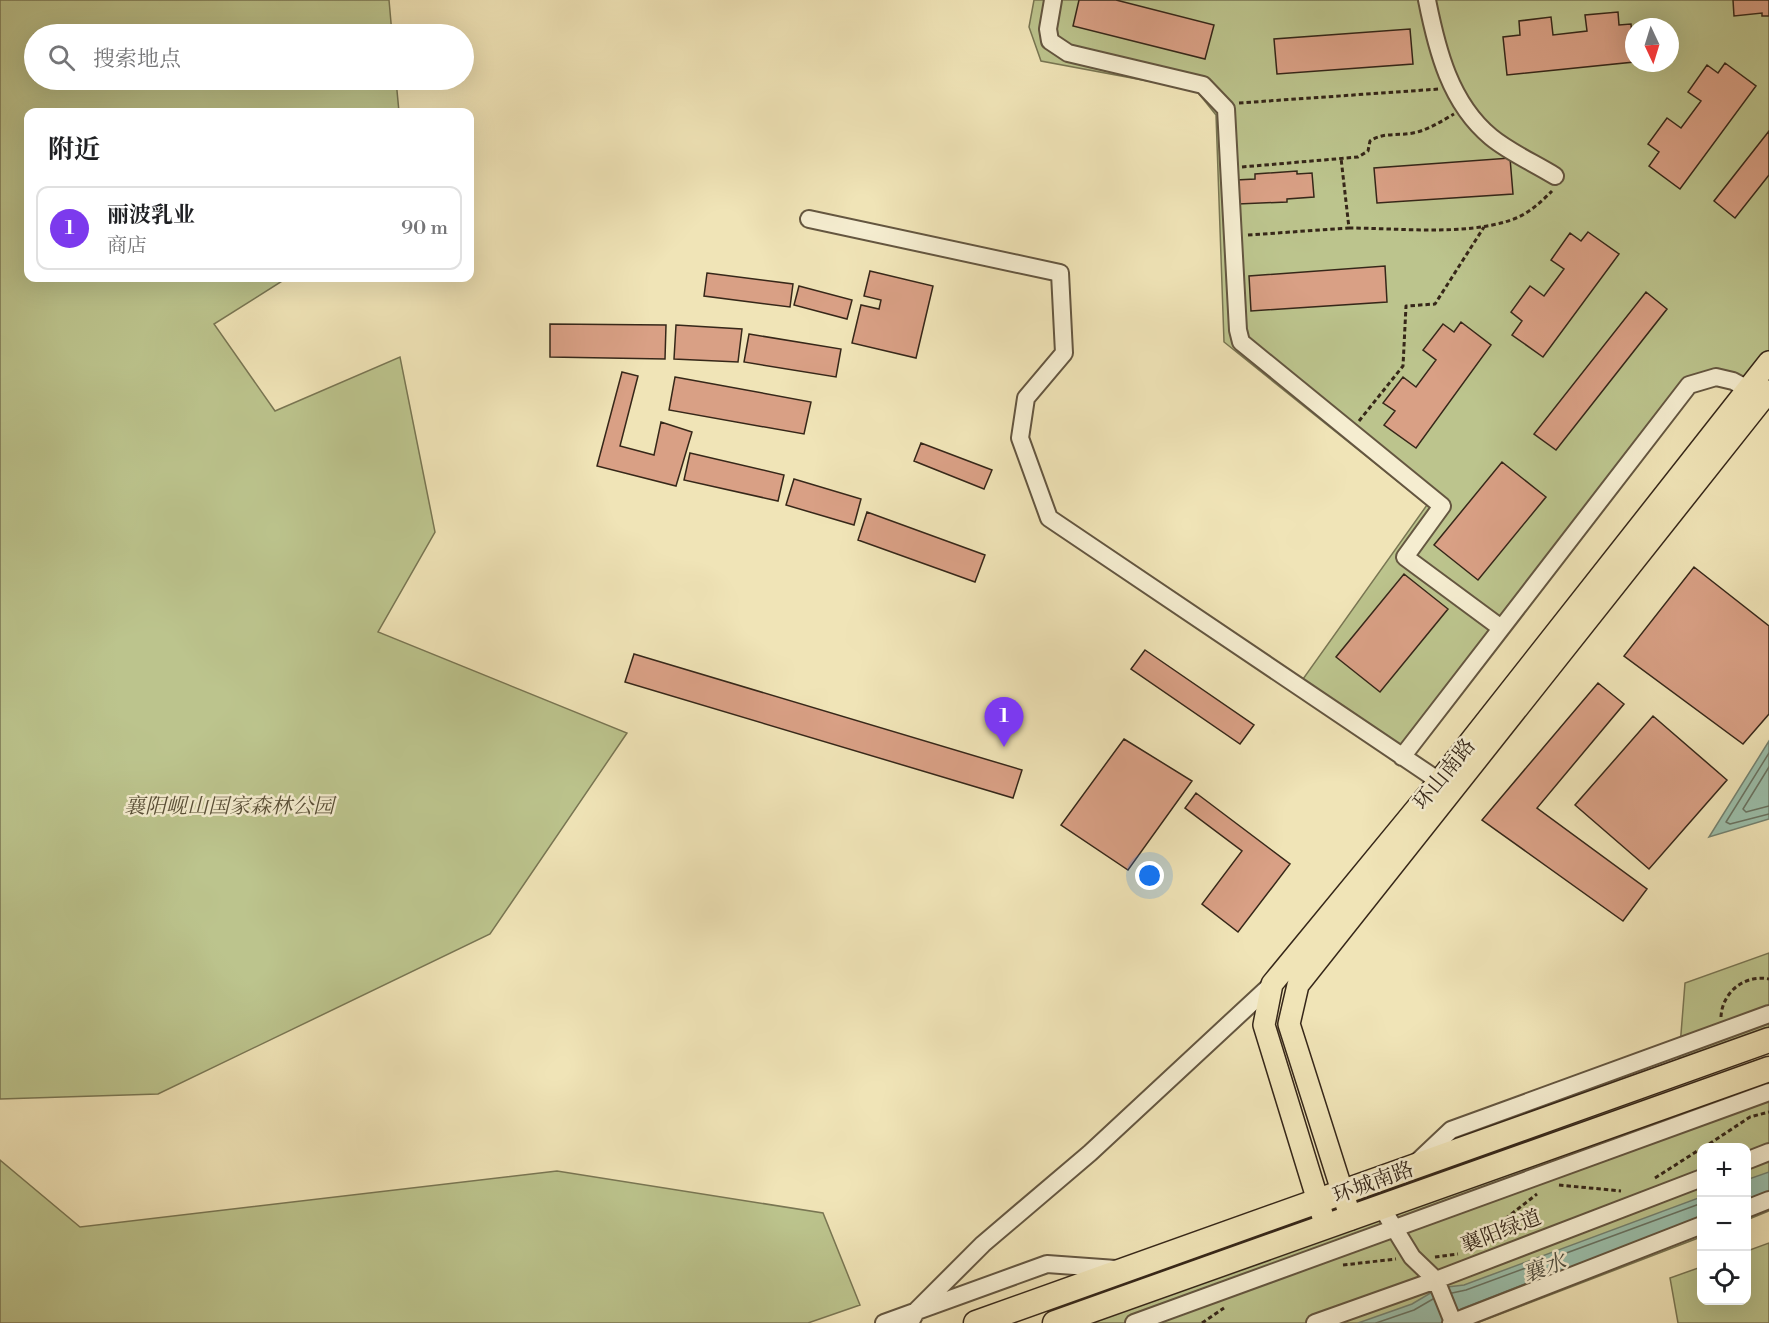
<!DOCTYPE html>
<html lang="zh">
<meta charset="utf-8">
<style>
:root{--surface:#fff;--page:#f6f6f6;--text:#202124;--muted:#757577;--line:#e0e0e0;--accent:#7c3aed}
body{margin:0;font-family:"Libre Bodoni","Noto Serif SC",serif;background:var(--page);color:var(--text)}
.controls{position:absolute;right:18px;bottom:18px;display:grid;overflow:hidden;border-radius:12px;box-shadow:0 6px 24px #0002}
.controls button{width:54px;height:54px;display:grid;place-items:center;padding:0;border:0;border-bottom:2px solid var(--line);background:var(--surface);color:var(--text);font:30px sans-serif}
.compass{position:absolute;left:1625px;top:18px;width:54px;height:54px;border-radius:50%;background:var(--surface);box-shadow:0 6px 24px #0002;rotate:176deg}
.you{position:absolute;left:1150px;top:876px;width:21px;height:21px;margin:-15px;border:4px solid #fff;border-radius:50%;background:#1a73e8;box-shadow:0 0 0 9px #1a73e833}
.badge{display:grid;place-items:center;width:39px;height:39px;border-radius:50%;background:var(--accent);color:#fff;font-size:20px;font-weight:700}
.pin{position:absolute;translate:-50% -50px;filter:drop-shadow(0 2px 3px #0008)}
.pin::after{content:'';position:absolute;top:32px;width:21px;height:18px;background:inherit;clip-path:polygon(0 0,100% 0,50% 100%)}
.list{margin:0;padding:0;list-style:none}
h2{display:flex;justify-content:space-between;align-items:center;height:78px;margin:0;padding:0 24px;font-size:26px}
h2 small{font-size:20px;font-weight:400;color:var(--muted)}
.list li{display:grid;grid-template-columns:39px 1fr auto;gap:18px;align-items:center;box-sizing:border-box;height:84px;margin:0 12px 12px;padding:0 12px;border:2px solid var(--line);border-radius:12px}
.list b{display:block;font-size:22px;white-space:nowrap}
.list p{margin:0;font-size:20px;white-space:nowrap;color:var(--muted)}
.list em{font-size:20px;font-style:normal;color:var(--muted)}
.icon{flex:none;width:33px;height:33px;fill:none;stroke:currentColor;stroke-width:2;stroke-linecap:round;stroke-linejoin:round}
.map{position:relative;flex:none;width:1769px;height:1323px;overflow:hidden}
.search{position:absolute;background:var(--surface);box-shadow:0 6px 24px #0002;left:24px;top:24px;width:450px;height:66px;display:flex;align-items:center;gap:15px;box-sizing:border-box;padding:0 21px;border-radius:33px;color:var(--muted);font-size:22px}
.panel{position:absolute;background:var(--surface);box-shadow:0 6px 24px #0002;left:24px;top:108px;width:450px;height:174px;border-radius:12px}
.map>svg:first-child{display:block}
.green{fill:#bcc48d;stroke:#797653;stroke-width:1.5;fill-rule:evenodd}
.water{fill:#9bbfab;stroke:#738271;stroke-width:1.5}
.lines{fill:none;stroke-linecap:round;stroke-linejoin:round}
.shore{stroke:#687362;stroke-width:1.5}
.building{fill:#d9a085;stroke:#362719;stroke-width:1.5}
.minor-casing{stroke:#645640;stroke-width:20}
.major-casing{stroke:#362719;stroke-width:24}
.highway-casing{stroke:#362719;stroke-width:27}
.path{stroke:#362719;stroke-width:3;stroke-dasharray:4.5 3;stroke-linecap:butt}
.minor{stroke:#f5edd0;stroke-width:16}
.major{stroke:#f0e4b7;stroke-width:21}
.highway{stroke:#f0e4b7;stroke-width:24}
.labels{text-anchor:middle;stroke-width:5;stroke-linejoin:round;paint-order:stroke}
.street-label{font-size:21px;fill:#362719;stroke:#f5edd0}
.park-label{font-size:21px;font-style:italic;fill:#584e36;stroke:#f5edd0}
.water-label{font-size:22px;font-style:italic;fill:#4f4d3e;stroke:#f5edd0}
</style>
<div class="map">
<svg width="1769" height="1323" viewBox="0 0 1769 1323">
<rect width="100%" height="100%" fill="#f0e4b7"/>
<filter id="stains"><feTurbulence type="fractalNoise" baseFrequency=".00333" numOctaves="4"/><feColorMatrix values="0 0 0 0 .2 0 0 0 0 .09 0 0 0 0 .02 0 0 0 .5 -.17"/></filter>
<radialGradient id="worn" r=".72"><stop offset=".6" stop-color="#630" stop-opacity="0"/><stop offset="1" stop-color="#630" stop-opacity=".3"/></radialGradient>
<path class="green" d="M 0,0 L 389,0 L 392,34 L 34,34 L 34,80 L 396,80 L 399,112 L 28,112 L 28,278 L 287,278 L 214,324 L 275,411 L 400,357 L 435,532 L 378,632 L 627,733 L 490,934 L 158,1094 L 0,1099 Z
M 1034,0 L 1769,0 L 1769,363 L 1748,389 L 1733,381 L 1689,385 L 1402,757 L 1298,686 L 1427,505 L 1224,342 L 1216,115 L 1196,90 L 1041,61 L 1029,27 ZM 1634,27 L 1670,27 L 1670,63 L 1634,63 Z
M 1769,953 L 1769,1040 L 1678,1072 L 1685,983 Z
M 1769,1069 L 1769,1211 L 1747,1220 L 1746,1148 L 1702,1148 L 1701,1237 L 1477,1323 L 1055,1323 Z
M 0,1160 L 80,1227 L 557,1171 L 823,1213 L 860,1305 L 808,1323 L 0,1323 Z
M 1769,1243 L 1769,1323 L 1678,1323 L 1670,1278 L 1701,1267 L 1702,1300 L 1746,1300 L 1747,1251 Z"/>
<path class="water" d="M 1769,741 L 1769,819 L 1709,837 Z
M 1769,1172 L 1769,1200 L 1747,1208 L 1746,1180 Z
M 1701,1197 L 1701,1224 L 1443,1323 L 1358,1323 L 1412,1304 L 1439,1288 L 1464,1285 Z"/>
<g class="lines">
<path class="shore" d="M 1769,753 L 1726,822 L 1730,824 L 1769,814
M 1769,767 L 1743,809 L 1746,812 L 1769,806
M 1452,1293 L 1466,1290 L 1702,1203
M 1461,1309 L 1548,1275
M 1376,1323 L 1414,1310 L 1433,1299"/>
</g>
<path class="building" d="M 1079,0 L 1116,0 L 1214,25 L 1205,59 L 1073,26 Z
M 1733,0 L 1769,0 L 1769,16 L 1762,16 L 1762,13 L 1734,16 Z
M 1618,12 L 1619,25 L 1631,24 L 1634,62 L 1507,75 L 1503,37 L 1520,35 L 1519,21 L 1551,17 L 1553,35 L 1587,31 L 1585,15 Z
M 1410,29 L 1413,64 L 1277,74 L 1274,39 Z
M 1725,63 L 1756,86 L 1680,189 L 1649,166 L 1659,152 L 1648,144 L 1667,118 L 1681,128 L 1701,101 L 1688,92 L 1707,65 L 1718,73 Z
M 1769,131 L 1769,175 L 1735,218 L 1714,201 Z
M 1510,158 L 1513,194 L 1377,203 L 1374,168 Z
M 1297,171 L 1297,174 L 1312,173 L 1314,197 L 1287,199 L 1287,202 L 1238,204 L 1236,180 L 1255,179 L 1255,174 Z
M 1588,232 L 1619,254 L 1543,357 L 1512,335 L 1522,321 L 1511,312 L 1530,286 L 1544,296 L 1564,269 L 1551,260 L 1570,233 L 1581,241 Z
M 1385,266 L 1387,302 L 1251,311 L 1249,276 Z
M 870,271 L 933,286 L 916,358 L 852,343 L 861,305 L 879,309 L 881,300 L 864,296 Z
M 707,273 L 793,284 L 790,307 L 704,296 Z
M 799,286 L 852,300 L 847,319 L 794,305 Z
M 1646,292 L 1667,309 L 1556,450 L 1534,434 Z
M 1461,322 L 1491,345 L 1416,448 L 1384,425 L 1395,411 L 1383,403 L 1403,377 L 1416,387 L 1436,360 L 1423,350 L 1443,324 L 1454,332 Z
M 550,324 L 666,325 L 665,359 L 550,357 Z
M 676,325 L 742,329 L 738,362 L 674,359 Z
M 749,334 L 841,349 L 836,377 L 744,362 Z
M 622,372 L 638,376 L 620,446 L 654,455 L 661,422 L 692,432 L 676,486 L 597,466 Z
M 675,377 L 811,402 L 804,434 L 669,410 Z
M 921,443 L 992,470 L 984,489 L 914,461 Z
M 690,453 L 784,475 L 778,501 L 684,480 Z
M 1502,462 L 1546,497 L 1478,580 L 1434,545 Z
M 794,479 L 861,499 L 854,525 L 786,505 Z
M 867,512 L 985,555 L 975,582 L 858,540 Z
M 1694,567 L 1769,626 L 1769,714 L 1743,744 L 1624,656 Z
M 1404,574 L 1448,609 L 1380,692 L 1336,657 Z
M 1145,650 L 1254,725 L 1240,744 L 1131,669 Z
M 634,654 L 1022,770 L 1013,798 L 625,682 Z
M 1598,683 L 1624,704 L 1537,808 L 1647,889 L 1623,921 L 1482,820 Z
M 1653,716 L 1727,780 L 1649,869 L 1575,805 Z
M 1124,739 L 1192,781 L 1128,870 L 1061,825 Z
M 1196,793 L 1290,864 L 1238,932 L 1202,904 L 1242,851 L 1185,808 Z"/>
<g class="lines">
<g class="minor-casing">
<path id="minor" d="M 1053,0 L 1048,29 L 1050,41 L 1068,53 L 1203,85 L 1226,109 L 1238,330 L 1241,342 L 1442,506 L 1405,557 L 1501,628
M 1427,0 C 1437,50 1450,103 1491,137 C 1509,152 1534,163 1555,176
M 809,219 L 1060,273 L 1064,353 L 1026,398 L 1020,438 L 1049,518 L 1439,781
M 1402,757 L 1689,385 L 1716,377 L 1733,381 L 1748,389
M 1746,1161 L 1769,1152
M 1416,1163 L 1451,1130 L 1769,1014
M 1382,1208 L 1412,1257 L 1436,1280 L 1453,1322
M 1746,1209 L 1769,1200
M 884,1323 L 1047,1264 L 1116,1269
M 910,1323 L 917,1310 L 983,1244 L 1090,1153 L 1272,984
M 1134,1323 L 1769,1092
M 1315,1323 L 1436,1280 L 1702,1178
M 1451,1323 L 1702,1225"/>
</g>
<g class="major-casing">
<path id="major" d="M 1351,1219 L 1289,1024 L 1298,985 L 1769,391
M 1326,1227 L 1264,1025 L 1272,984 L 1439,781 L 1769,362"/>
</g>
<g class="highway-casing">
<path id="highway" d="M 976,1323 L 1769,1040
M 1055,1323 L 1769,1069"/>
</g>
<path class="path" d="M 1239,103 L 1439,89
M 1242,167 L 1358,157 L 1368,151 L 1370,141 C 1383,132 1398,136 1413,133 C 1428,130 1440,122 1454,114
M 1349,228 C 1398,228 1465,236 1511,220 C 1527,215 1540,203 1552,191
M 1248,235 L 1349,228 L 1341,158
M 1359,421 L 1403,366 L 1406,306 L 1435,304 L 1484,227
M 1721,1017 C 1722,992 1745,974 1769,979
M 1703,1148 L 1750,1117 L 1769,1112
M 1655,1178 L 1702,1148
M 1559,1185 L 1621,1191
M 1464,1251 L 1537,1194
M 1435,1257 L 1458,1254
M 1343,1265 L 1396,1259
M 1202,1323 L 1224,1308"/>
<use href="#minor" class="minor"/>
<use href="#major" class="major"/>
<use href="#highway" class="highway"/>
</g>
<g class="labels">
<g class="street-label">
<text transform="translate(1444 774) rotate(-51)" y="7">环山南路</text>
<text transform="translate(1373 1182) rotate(-20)" y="7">环城南路</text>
<text transform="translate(1501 1231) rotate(-21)" y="7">襄阳绿道</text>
</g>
<g class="park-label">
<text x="229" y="813">襄阳岘山国家森林公园</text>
</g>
<g class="water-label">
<text transform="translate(1544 1267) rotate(-20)" y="8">襄水</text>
</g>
</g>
<rect width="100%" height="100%" filter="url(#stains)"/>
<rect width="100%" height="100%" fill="url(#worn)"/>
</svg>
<div class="controls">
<button>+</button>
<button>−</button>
<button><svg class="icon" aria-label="locate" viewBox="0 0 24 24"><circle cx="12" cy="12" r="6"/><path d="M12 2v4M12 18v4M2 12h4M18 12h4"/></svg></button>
</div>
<svg class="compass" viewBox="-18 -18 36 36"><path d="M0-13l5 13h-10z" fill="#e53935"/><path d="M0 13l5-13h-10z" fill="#757577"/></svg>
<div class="you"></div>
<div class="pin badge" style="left:1004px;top:747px">1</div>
<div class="search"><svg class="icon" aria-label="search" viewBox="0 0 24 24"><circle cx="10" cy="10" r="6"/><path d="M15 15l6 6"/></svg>搜索地点</div>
<section class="panel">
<h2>附近<small></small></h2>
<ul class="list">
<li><span class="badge">1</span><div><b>丽波乳业</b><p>商店</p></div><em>90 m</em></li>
</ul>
</section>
</div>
